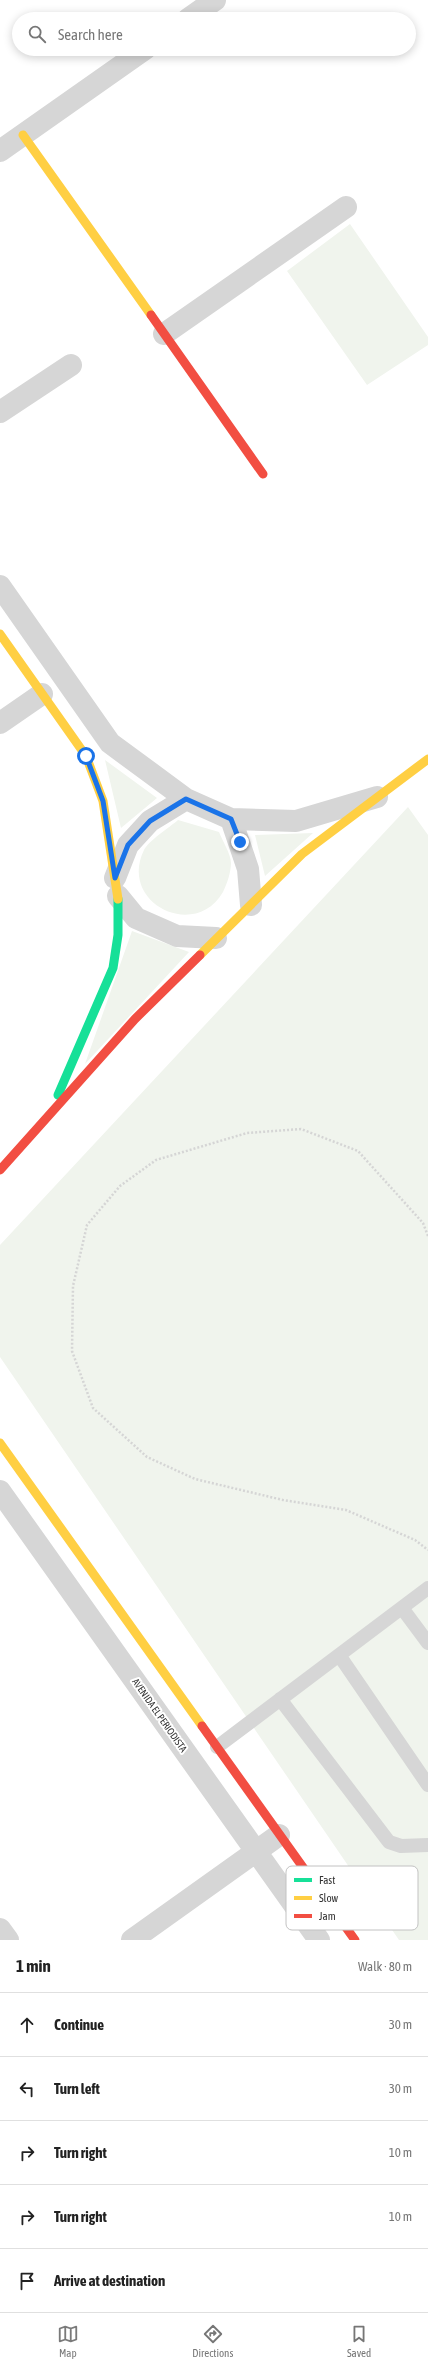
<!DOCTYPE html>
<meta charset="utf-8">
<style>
:root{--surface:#fff;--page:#f2f2f2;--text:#222;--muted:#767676;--line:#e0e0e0;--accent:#7a7a7a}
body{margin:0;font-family:"Asap Condensed",sans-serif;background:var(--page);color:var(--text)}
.stop{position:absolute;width:12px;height:12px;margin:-9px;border:3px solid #1a73e8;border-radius:50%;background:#fff}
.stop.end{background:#1a73e8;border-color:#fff;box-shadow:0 1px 4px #0008}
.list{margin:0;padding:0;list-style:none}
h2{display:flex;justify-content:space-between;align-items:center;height:52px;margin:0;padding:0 16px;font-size:17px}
h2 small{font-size:13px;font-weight:400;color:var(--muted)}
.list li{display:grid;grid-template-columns:26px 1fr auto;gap:12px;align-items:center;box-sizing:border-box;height:64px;padding:0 16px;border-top:1px solid var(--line)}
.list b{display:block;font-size:15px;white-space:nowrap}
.list em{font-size:13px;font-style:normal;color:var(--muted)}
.icon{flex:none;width:22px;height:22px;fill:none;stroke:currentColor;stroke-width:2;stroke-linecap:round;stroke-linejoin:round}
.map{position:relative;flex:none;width:428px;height:1940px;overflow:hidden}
.search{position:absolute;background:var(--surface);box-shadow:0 2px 10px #0003;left:12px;right:12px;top:12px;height:44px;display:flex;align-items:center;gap:10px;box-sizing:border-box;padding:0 14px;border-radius:22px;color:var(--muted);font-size:15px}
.sheet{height:372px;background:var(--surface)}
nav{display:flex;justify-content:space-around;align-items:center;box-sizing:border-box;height:56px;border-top:1px solid var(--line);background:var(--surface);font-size:11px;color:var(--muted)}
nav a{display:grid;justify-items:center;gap:2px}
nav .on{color:var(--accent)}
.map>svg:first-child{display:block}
.green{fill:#f0f4ed}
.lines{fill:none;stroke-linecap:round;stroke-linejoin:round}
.path{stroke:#d5d5d5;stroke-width:2.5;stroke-dasharray:2 2;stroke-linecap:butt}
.lane{stroke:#d6d6d6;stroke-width:14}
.street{stroke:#d6d6d6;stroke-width:22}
.fast{stroke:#16e098;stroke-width:9}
.slow{stroke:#ffcf43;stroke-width:9}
.jam{stroke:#f24e42;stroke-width:9}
.route{stroke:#1a73e8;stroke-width:5}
.labels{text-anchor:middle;stroke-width:4;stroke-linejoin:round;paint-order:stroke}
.street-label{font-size:10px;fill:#323232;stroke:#fff}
.key{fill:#fff;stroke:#c2c2c2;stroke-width:1}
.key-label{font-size:11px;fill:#323232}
</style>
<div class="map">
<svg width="428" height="1940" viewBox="0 0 428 1940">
<rect width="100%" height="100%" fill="#fff"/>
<path class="green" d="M 350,224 L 428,337 L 428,345 L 367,385 L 287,271 Z
M 105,760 L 157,798 L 121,828 Z
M 408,807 L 428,835 L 428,1940 L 399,1940 L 0,1357 L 0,1245 Z
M 178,820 L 219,832 C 222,840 231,854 231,863 C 231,872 227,884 223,892 C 195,941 118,903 144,850 C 148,841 170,827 178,820 Z
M 313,833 L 265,876 L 255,835 Z
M 132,931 L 189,952 L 85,1064 Z"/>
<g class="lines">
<path class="path" d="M 428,1236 L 423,1223 L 358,1151 L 301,1129 L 247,1133 L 156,1160 L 120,1186 L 87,1225 L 73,1286 L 72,1351 L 93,1408 L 147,1457 L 195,1479 L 283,1500 L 346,1510 L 415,1540 L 428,1550"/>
<path class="lane" d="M 402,1608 L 428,1643
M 339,1655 L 428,1785
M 280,1699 L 389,1842 L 401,1846 L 428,1845
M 217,1747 L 428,1588"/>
<path class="street" d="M 188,19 L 215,0
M 0,151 L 145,49
M 164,334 L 346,207
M 0,412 L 71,365
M 0,586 L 110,743 L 186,799 L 231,819 L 296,821 L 377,797
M 0,723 L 42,694
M 231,819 L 248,869 L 251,905
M 115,878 L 128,845 L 150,821 L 186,799
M 118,896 L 136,918 L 177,936 L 216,938
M 0,1491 L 319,1940
M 0,1929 L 8,1940
M 132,1940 L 279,1835"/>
<path class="fast" d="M 58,1095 L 113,968 L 118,935 L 118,899"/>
<path class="slow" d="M 23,135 L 151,315
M 0,634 L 86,756 L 103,801 L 118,899
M 200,955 L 302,854 L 428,759
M 0,1443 L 202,1726"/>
<path class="jam" d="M 151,315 L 263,474
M 0,1170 L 135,1019 L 200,955
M 202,1726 L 355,1940"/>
</g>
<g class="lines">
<path class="route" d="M 86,756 L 103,801 L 115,878 L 128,845 L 150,821 L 186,799 L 231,819 L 240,842"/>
</g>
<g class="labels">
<g class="street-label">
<text transform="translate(160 1715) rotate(55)" y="4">AVENIDA EL PERIODISTA</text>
</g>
</g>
<rect x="286" y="1866" width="132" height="64" rx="6" class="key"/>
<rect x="294" y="1878" width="18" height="4" fill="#16e098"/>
<rect x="294" y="1896" width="18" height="4" fill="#ffcf43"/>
<rect x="294" y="1914" width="18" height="4" fill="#f24e42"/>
<g class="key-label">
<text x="319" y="1884">Fast</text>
<text x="319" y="1902">Slow</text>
<text x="319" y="1920">Jam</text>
</g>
</svg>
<div class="stop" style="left:86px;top:756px"></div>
<div class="stop end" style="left:240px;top:842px"></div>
<div class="search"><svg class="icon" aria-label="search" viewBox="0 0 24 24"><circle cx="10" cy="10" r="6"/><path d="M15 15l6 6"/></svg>Search here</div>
</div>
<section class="sheet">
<h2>1 min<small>Walk · 80 m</small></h2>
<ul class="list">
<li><svg class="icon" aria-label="ahead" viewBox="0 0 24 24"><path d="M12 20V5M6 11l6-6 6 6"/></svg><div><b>Continue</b></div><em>30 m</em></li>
<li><svg class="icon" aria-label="left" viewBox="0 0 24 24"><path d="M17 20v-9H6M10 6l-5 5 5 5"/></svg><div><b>Turn left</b></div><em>30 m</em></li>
<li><svg class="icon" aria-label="right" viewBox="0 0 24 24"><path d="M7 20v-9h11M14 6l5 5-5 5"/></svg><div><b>Turn right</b></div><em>10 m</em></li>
<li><svg class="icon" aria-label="right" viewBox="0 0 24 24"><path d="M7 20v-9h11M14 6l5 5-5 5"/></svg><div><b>Turn right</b></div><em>10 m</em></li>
<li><svg class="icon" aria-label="arrive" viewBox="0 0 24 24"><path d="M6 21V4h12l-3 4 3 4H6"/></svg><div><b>Arrive at destination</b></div></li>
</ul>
</section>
<nav>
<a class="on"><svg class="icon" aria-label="map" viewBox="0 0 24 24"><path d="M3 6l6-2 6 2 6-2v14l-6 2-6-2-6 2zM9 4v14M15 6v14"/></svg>Map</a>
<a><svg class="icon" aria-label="directions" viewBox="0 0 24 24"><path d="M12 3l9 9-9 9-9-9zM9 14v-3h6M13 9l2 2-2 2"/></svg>Directions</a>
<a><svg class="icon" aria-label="saved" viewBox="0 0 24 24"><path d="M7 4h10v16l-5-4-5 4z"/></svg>Saved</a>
</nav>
